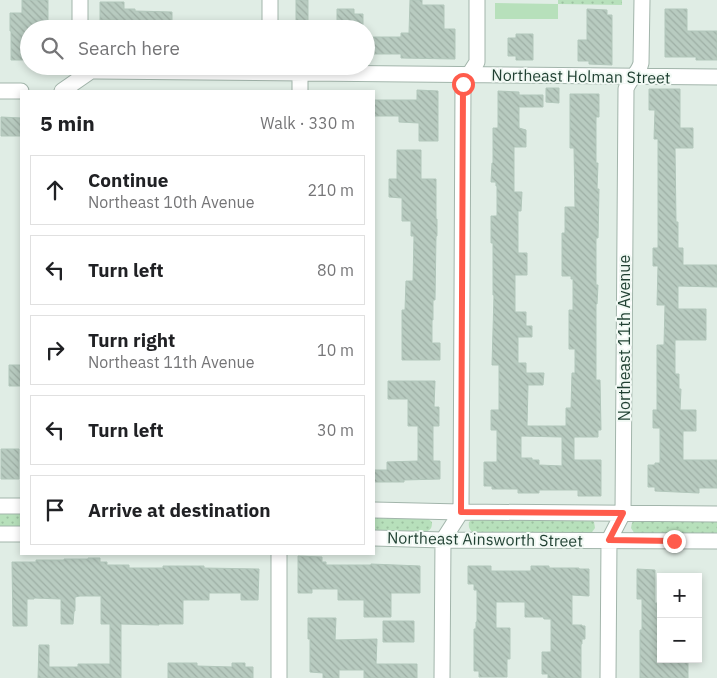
<!DOCTYPE html>
<meta charset="utf-8">
<style>
:root{--surface:#fff;--page:#f2f2f2;--text:#202124;--muted:#757577;--line:#e0e0e0}
body{margin:0;font-family:"IBM Plex Sans",sans-serif;background:var(--page);color:var(--text)}
.controls{position:absolute;right:15px;bottom:15px;display:grid;overflow:hidden;border-radius:0px;box-shadow:0 2px 8px #0003}
.controls button{width:45px;height:45px;display:grid;place-items:center;padding:0;border:0;border-bottom:1px solid var(--line);background:var(--surface);color:var(--text);font:25px sans-serif}
.stop{position:absolute;width:15px;height:15px;margin:-11px;border:4px solid #ff5c4c;border-radius:50%;background:#fff}
.stop.end{background:#ff5c4c;border-color:#fff;box-shadow:0 1px 5px #0008}
.list{margin:0;padding:0;list-style:none}
h2{display:flex;justify-content:space-between;align-items:center;height:65px;margin:0;padding:0 20px;font-size:21px}
h2 small{font-size:16px;font-weight:400;color:var(--muted)}
.list li{display:grid;grid-template-columns:32px 1fr auto;gap:15px;align-items:center;box-sizing:border-box;height:70px;margin:0 10px 10px;padding:0 10px;border:1px solid var(--line);border-radius:0px}
.list b{display:block;font-size:19px;white-space:nowrap}
.list p{margin:0;font-size:16px;white-space:nowrap;color:var(--muted)}
.list em{font-size:16px;font-style:normal;color:var(--muted)}
.icon{flex:none;width:28px;height:28px;fill:none;stroke:currentColor;stroke-width:2;stroke-linecap:round;stroke-linejoin:round}
.map{position:relative;flex:none;width:717px;height:678px;overflow:hidden}
.search{position:absolute;background:var(--surface);box-shadow:0 2px 8px #0003;left:20px;top:20px;width:355px;height:55px;display:flex;align-items:center;gap:12px;box-sizing:border-box;padding:0 18px;border-radius:28px;color:var(--muted);font-size:19px}
.panel{position:absolute;background:var(--surface);box-shadow:0 2px 8px #0003;left:20px;top:90px;width:355px;height:465px;border-radius:0px}
.map>svg:first-child{display:block}
.grass{fill:#b7e0bb}
.garden{fill:url(#garden-dots)}
.building{fill:url(#building-back-hatch);stroke:#b2c7bb;fill-rule:evenodd}
.lines{fill:none;stroke-linecap:round;stroke-linejoin:round}
.minor-casing{stroke:#a2b5ab;stroke-width:17}
.minor{stroke:#fff;stroke-width:15}
.route{stroke:#ff5c4c;stroke-width:6}
.labels{text-anchor:middle;stroke-width:4;stroke-linejoin:round;paint-order:stroke}
.street-label{font-size:16px;fill:#1f3f31;stroke:#f1f9f4}
</style>
<div class="map">
<svg width="717" height="678" viewBox="0 0 717 678">
<defs>
<pattern id="garden-dots" width="8" height="8" patternUnits="userSpaceOnUse" patternTransform="scale(1.25)"><rect width="8" height="8" fill="#b7e0bb"/><path d="M2 2h.1M6 6h.1" fill="none" stroke="#9dc1a1" stroke-width="1.8" stroke-linecap="round"/></pattern>
<pattern id="building-back-hatch" width="6" height="6" patternUnits="userSpaceOnUse" patternTransform="scale(1.25)"><rect width="6" height="6" fill="#b8cbc0"/><path d="M-1 5l2 2M0 0l6 6M5-1l2 2" fill="none" stroke="#9eafa5"/></pattern>
</defs>
<rect width="100%" height="100%" fill="#e0ede5"/>
<path class="grass" d="M 495,3 L 558,4 L 558,19 L 495,19 Z"/>
<path class="garden" d="M 558,0 L 622,0 L 622,5 L 558,4 Z
M 0,512 L 21,512 L 21,527 L 0,527 Z
M 374,516 L 426,517 L 432,522 C 432,528 431,530 425,532 L 374,532 Z
M 473,519 L 590,519 L 594,522 L 595,528 L 592,532 L 588,534 L 474,534 C 470,530 468,528 469,522 Z
M 634,520 L 717,520 L 717,534 L 635,534 L 631,528 L 632,523 Z"/>
<path class="building" d="M 22,0 L 48,0 L 48,29 L 29,29 L 29,60 L 11,60 L 11,31 L 10,31 L 10,13 L 22,13 Z
M 296,0 L 308,0 L 308,29 L 296,29 Z
M 410,0 L 422,0 L 422,5 L 444,5 L 444,29 L 455,29 L 455,59 L 401,58 L 401,54 L 366,54 L 366,37 L 401,37 L 401,33 L 409,33 Z
M 100,2 L 124,2 L 124,9 L 135,9 L 135,11 L 172,12 L 172,29 L 115,29 L 115,20 L 100,20 Z
M 337,9 L 354,9 L 354,14 L 363,14 L 363,29 L 337,29 Z
M 587,9 L 607,10 L 607,15 L 612,15 L 612,65 L 589,64 L 589,61 L 578,61 L 578,40 L 587,40 Z
M 665,9 L 687,9 L 687,31 L 717,31 L 717,60 L 696,60 L 696,57 L 665,57 Z
M 516,34 L 533,34 L 533,60 L 516,60 L 516,56 L 508,56 L 508,38 L 516,38 Z
M 546,88 L 559,88 L 559,103 L 546,102 Z
M 649,89 L 680,89 L 680,128 L 693,128 L 693,148 L 675,148 L 676,222 L 678,222 L 678,248 L 683,248 L 683,265 L 717,265 L 717,287 L 678,286 L 678,309 L 706,309 L 706,340 L 675,340 L 675,374 L 679,374 L 679,389 L 681,389 L 680,410 L 696,410 L 696,431 L 683,431 L 683,460 L 717,460 L 717,488 L 699,488 L 699,493 L 655,491 L 655,487 L 648,487 L 648,465 L 655,465 L 655,463 L 660,463 L 660,428 L 653,428 L 653,410 L 657,410 L 657,345 L 664,345 L 665,305 L 657,305 L 658,266 L 653,266 L 653,248 L 658,248 L 658,139 L 654,139 L 655,110 L 649,110 Z
M 417,90 L 438,91 L 438,141 L 419,141 L 419,123 L 399,122 L 399,116 L 374,116 L 374,100 L 417,100 Z
M 498,91 L 519,92 L 519,95 L 543,95 L 543,107 L 519,107 L 519,128 L 526,130 L 526,147 L 514,147 L 514,192 L 522,192 L 521,211 L 518,211 L 518,253 L 527,253 L 527,275 L 515,275 L 515,312 L 526,312 L 526,326 L 532,326 L 532,337 L 518,337 L 518,363 L 526,363 L 526,373 L 544,373 L 543,385 L 528,385 L 527,426 L 566,426 L 566,408 L 571,408 L 572,373 L 575,373 L 575,349 L 569,349 L 569,310 L 573,310 L 573,279 L 571,279 L 571,276 L 562,276 L 562,233 L 565,233 L 565,207 L 575,207 L 574,148 L 570,148 L 570,94 L 599,94 L 599,117 L 596,117 L 596,163 L 598,163 L 597,189 L 599,189 L 598,238 L 596,238 L 596,285 L 598,285 L 597,304 L 596,304 L 596,380 L 600,380 L 601,430 L 598,430 L 598,437 L 574,437 L 574,460 L 601,460 L 601,496 L 578,496 L 578,490 L 539,490 L 539,493 L 518,493 L 518,489 L 492,489 L 492,486 L 484,486 L 484,462 L 497,462 L 497,430 L 491,430 L 491,410 L 499,410 L 499,365 L 492,365 L 494,295 L 493,295 L 493,243 L 491,243 L 491,216 L 497,216 L 497,186 L 496,186 L 496,182 L 491,182 L 492,163 L 493,163 L 493,128 L 498,128 ZM 521,436 L 562,437 L 562,466 L 539,465 L 539,460 L 532,460 L 532,458 L 521,458 Z
M 1,117 L 21,118 L 21,136 L 1,136 Z
M 397,150 L 421,150 L 421,179 L 436,179 L 436,219 L 437,219 L 437,236 L 436,236 L 435,300 L 433,300 L 433,320 L 432,320 L 432,343 L 440,343 L 440,360 L 402,360 L 402,310 L 405,310 L 406,281 L 413,281 L 414,236 L 411,236 L 411,221 L 402,221 L 402,198 L 389,197 L 389,179 L 397,179 Z
M 9,365 L 21,365 L 21,386 L 9,386 Z
M 388,381 L 435,381 L 434,407 L 439,407 L 439,426 L 433,426 L 433,461 L 440,461 L 440,479 L 404,480 L 404,482 L 374,482 L 374,470 L 387,470 L 387,462 L 418,461 L 418,426 L 408,426 L 408,399 L 388,399 Z
M 1,449 L 19,449 L 19,479 L 1,479 Z
M 298,556 L 322,557 L 322,562 L 326,562 L 326,565 L 371,565 L 371,564 L 420,566 L 420,593 L 391,593 L 391,617 L 364,617 L 364,600 L 338,600 L 338,589 L 312,589 L 312,593 L 298,593 Z
M 88,558 L 100,558 L 100,562 L 107,562 L 107,565 L 129,565 L 129,568 L 163,568 L 163,566 L 204,566 L 204,568 L 259,569 L 258,600 L 241,600 L 241,593 L 209,593 L 209,600 L 183,600 L 183,624 L 159,624 L 159,625 L 121,624 L 121,678 L 38,678 L 39,645 L 49,645 L 49,667 L 78,667 L 78,664 L 110,664 L 110,624 L 101,624 L 101,596 L 80,596 L 75,597 L 75,611 L 74,611 L 73,624 L 61,624 L 61,599 L 34,598 L 34,599 L 27,599 L 27,626 L 13,626 L 12,562 L 36,562 L 36,560 L 64,560 L 64,559 L 88,559 Z
M 468,566 L 491,566 L 491,571 L 531,571 L 531,566 L 549,566 L 549,568 L 579,568 L 579,569 L 589,569 L 589,596 L 572,595 L 572,625 L 582,625 L 582,626 L 585,626 L 585,639 L 582,639 L 582,644 L 581,644 L 581,678 L 548,678 L 548,674 L 542,674 L 542,652 L 551,652 L 551,619 L 544,619 L 543,617 L 525,617 L 525,602 L 496,602 L 496,628 L 510,628 L 510,659 L 507,659 L 507,677 L 479,677 L 479,671 L 474,671 L 474,629 L 476,629 L 476,622 L 477,622 L 477,590 L 474,590 L 474,584 L 468,584 Z
M 637,569 L 655,570 L 655,603 L 657,603 L 657,620 L 661,620 L 661,659 L 688,659 L 688,678 L 640,678 L 640,630 L 642,630 L 642,599 L 637,599 Z
M 308,618 L 336,618 L 335,640 L 377,639 L 376,664 L 417,664 L 417,678 L 364,678 L 364,670 L 339,670 L 339,678 L 323,678 L 323,673 L 310,672 L 310,639 L 308,639 Z
M 383,621 L 414,621 L 414,642 L 383,642 Z
M 168,663 L 197,663 L 197,666 L 232,667 L 232,663 L 245,663 L 245,667 L 253,667 L 253,678 L 168,678 Z"/>
<g class="lines">
<g class="minor-casing">
<path id="minor" d="M 80,29 L 80,0
M 270,29 L 270,0
M 0,91 L 21,91
M 62,91 L 88,73 L 91,71 L 96,71 L 717,77
M 300,91 L 300,73
M 0,506 L 21,506
M 374,510 L 461,512 L 717,514
M 0,534 L 21,534
M 374,538 L 443,540 L 717,541
M 279,678 L 279,554
M 442,678 L 443,540 L 461,512 L 463,84 L 477,62 L 477,0
M 608,678 L 609,540 L 623,513 L 626,89 C 629,79 639,73 641,63 L 642,0"/>
</g>
<use href="#minor" class="minor"/>
</g>
<g class="lines">
<path class="route" d="M 463,84 L 461,512 L 623,513 L 609,540 L 674,541"/>
</g>
<g class="labels">
<g class="street-label">
<text transform="translate(581 76) rotate(1)" y="6">Northeast Holman Street</text>
<text transform="translate(624 338) rotate(-90)" y="6">Northeast 11th Avenue</text>
<text transform="translate(485 539) rotate(1)" y="6">Northeast Ainsworth Street</text>
</g>
</g>
</svg>
<div class="controls">
<button>+</button>
<button>−</button>
</div>
<div class="stop" style="left:463px;top:84px"></div>
<div class="stop end" style="left:674px;top:541px"></div>
<div class="search"><svg class="icon" aria-label="search" viewBox="0 0 24 24"><circle cx="10" cy="10" r="6"/><path d="M15 15l6 6"/></svg>Search here</div>
<section class="panel">
<h2>5 min<small>Walk · 330 m</small></h2>
<ul class="list">
<li><svg class="icon" aria-label="ahead" viewBox="0 0 24 24"><path d="M12 20V5M6 11l6-6 6 6"/></svg><div><b>Continue</b><p>Northeast 10th Avenue</p></div><em>210 m</em></li>
<li><svg class="icon" aria-label="left" viewBox="0 0 24 24"><path d="M17 20v-9H6M10 6l-5 5 5 5"/></svg><div><b>Turn left</b></div><em>80 m</em></li>
<li><svg class="icon" aria-label="right" viewBox="0 0 24 24"><path d="M7 20v-9h11M14 6l5 5-5 5"/></svg><div><b>Turn right</b><p>Northeast 11th Avenue</p></div><em>10 m</em></li>
<li><svg class="icon" aria-label="left" viewBox="0 0 24 24"><path d="M17 20v-9H6M10 6l-5 5 5 5"/></svg><div><b>Turn left</b></div><em>30 m</em></li>
<li><svg class="icon" aria-label="arrive" viewBox="0 0 24 24"><path d="M6 21V4h12l-3 4 3 4H6"/></svg><div><b>Arrive at destination</b></div></li>
</ul>
</section>
</div>
